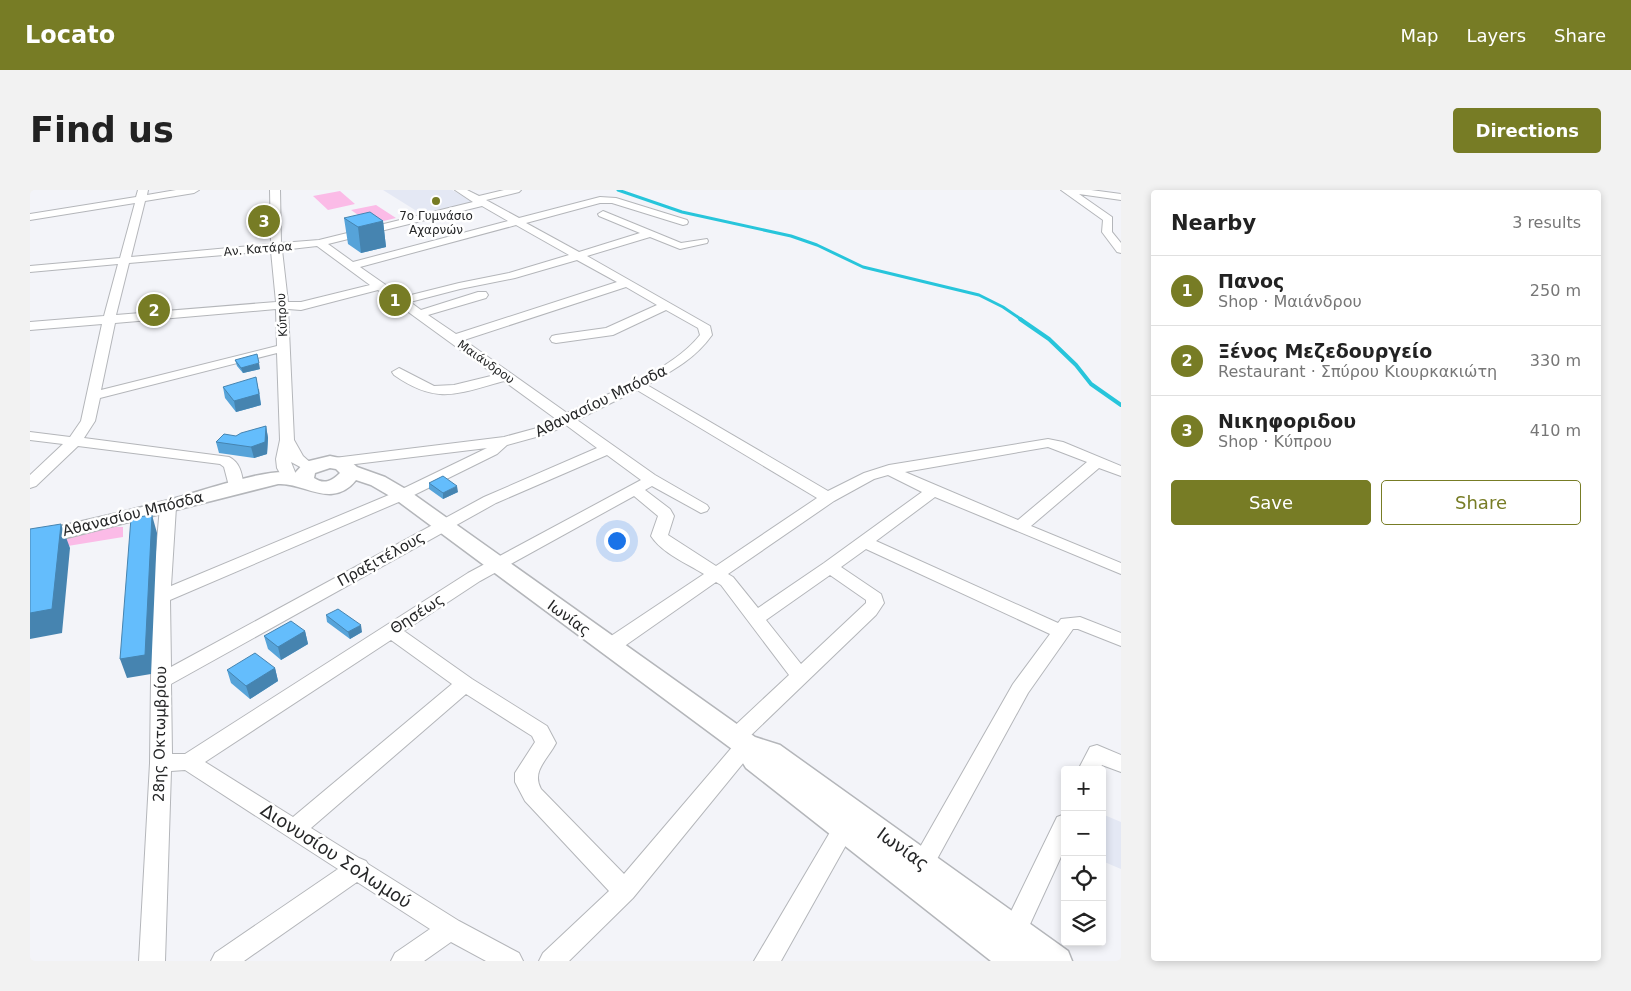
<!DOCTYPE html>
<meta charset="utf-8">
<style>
:root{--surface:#fff;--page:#f2f2f2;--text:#222;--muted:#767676;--line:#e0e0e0;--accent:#777c25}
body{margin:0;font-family:"DejaVu Sans",sans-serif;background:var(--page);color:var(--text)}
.controls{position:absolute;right:15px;bottom:15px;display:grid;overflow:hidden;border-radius:5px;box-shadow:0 2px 8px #0003}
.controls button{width:45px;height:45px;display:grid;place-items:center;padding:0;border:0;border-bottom:1px solid var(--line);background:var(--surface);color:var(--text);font:25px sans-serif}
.you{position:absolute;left:586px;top:350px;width:18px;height:18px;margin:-12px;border:4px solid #fff;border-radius:50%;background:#1a73e8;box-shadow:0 0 0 8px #1a73e833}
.badge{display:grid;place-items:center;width:32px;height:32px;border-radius:50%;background:var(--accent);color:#fff;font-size:16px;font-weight:700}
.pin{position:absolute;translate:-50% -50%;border:2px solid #fff;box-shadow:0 1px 5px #0006}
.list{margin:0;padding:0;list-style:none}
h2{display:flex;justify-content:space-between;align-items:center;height:65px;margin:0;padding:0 20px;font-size:21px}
h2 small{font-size:16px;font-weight:400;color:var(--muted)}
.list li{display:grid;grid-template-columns:32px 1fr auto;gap:15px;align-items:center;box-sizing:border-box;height:70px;padding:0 20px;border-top:1px solid var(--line)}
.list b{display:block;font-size:19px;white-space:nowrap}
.list p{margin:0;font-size:16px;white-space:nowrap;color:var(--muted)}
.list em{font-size:16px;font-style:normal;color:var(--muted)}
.actions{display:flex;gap:10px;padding:15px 20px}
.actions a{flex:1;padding:11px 0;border:1px solid var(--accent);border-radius:5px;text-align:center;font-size:18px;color:var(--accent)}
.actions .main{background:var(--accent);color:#fff}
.icon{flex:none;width:28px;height:28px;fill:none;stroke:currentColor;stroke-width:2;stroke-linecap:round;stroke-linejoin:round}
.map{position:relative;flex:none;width:1091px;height:771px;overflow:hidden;border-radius:5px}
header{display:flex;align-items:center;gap:30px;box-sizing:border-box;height:70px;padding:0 25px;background:var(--accent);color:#fff}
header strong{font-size:24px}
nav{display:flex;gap:28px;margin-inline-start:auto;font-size:18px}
.intro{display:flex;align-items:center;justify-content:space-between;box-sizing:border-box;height:120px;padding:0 30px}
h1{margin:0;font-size:35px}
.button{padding:12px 22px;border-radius:5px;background:var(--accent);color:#fff;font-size:18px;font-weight:700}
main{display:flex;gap:30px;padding:0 30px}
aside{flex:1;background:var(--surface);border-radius:5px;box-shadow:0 2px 8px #0003}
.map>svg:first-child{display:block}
.built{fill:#e4e8f4}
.green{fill:#fbbbe7}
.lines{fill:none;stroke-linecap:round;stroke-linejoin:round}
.stream-far1{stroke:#27c5db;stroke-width:3}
.stream{stroke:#27c5db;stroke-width:4}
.minor-casing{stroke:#b4b6ba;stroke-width:2}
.major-casing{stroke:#b4b6ba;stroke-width:3}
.minor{fill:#fff;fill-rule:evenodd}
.major{fill:#fff;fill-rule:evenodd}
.wall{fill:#56a3d9}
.shaded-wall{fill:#4684b0}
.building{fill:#64bdfc;stroke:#4684b0}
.poi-dot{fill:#777c25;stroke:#fff;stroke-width:2}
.labels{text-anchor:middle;stroke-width:5;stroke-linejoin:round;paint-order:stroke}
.far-poi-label{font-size:12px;fill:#262728;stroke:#fff}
.far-street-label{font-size:12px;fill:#262728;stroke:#fff}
.street-label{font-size:15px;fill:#262728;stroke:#fff}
.near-street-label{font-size:18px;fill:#262728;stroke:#fff}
</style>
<header>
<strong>Locato</strong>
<nav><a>Map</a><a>Layers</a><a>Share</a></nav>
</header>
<div class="intro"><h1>Find us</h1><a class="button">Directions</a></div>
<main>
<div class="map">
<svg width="1091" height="771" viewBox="0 0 1091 771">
<rect width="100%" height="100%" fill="#f3f4f9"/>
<path class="built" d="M 353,0 L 422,0 L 444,12 L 393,25 Z
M 1072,624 L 1091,632 L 1091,679 L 1072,671 Z"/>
<path class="green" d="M 310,1 L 325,14 L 298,20 L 283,6 Z
M 346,15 L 366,28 L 341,34 L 321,20 Z
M 81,337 L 93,337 L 93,347 L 1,362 L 0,357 Z"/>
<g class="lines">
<path class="stream-far1" d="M 588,0 L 652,22 L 761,46 L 787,55 L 833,77 L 949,105 L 973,117 L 992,130"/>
<path class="stream" d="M 990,129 L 1019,149 L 1046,175 L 1061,194 L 1091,215"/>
<g class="minor-casing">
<path id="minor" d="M 108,0 L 118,0 L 117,5 L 146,0 L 169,0 L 164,3 L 115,11 L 101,67 L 241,54 L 240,0 L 250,0 L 251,53 L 289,50 L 443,12 L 425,0 L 437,0 L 449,6 L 474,0 L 491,0 L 489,2 L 456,10 L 489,28 L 570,7 L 586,8 L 657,30 L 658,32 L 657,34 L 653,35 L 582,13 L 570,13 L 496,33 L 549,62 L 610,43 L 569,26 L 568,24 L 573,21 L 651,53 L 677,49 L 678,51 L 677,53 L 650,59 L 620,47 L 557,66 L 680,136 L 682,145 C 665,169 642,181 617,195 L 798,301 L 834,283 L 859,275 L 1018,249 L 1033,252 L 1091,276 L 1091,286 L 1069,278 L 1001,336 L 1091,373 L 1091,384 L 905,307 L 846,351 L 1028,433 L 1031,429 L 1050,427 L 1091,443 L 1091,456 L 1048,439 L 1043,439 L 998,503 L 901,680 L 893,683 L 885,680 L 881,673 L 885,666 L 983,494 L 1020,444 L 836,359 L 811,377 L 851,404 L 854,413 L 846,425 L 718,548 L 723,549 L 726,555 L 723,561 L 603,708 L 539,771 L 509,771 L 513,763 L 579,701 L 495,611 L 485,592 L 485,583 L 505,552 L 502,546 L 436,504 L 281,638 L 329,668 L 336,671 L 338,674 L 429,731 L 489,763 L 493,771 L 456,771 L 421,752 L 394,771 L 361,771 L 365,763 L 400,739 L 327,692 L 214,771 L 181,771 L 185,763 L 308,679 L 155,580 L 141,581 L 135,771 L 109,771 L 120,573 L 122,407 L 130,317 L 132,314 L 144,314 L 146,317 L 141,396 L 366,302 L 457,258 L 301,277 L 296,275 L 293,272 L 296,269 L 474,247 L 507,238 L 526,229 L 474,191 C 427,204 407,215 364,185 L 362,182 L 369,178 L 404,196 L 424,195 L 465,185 L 348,100 L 271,120 L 258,119 L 264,250 L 273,266 L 282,274 L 279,277 L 274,279 L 261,272 L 267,287 L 264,290 L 254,290 L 247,278 L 246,269 L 250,250 L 247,163 L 70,208 L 65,231 L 54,248 L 199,267 C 211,273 212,285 214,297 L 212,300 L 200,300 L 194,277 L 190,274 L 48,256 L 6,296 L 0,298 L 0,285 L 33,254 L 0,250 L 0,242 L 40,247 L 51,231 L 72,134 L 0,140 L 0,132 L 74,126 L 88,74 L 0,82 L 0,76 L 90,68 L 105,13 L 0,30 L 0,24 L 106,7 ZM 452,16 L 478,31 L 323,72 L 298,54 ZM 486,35 L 539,65 L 479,83 L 429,93 L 373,107 L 330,77 ZM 287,56 L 340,95 L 271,112 L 258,112 L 252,60 ZM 241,61 L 246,112 L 86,125 L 99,73 ZM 547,70 L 587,92 L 426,144 L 398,125 L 456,108 L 458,105 L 456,102 L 448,102 L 391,120 L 380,112 L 430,99 L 485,88 ZM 596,97 L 627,115 L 576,138 L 526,145 L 522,146 L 520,149 L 522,152 L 526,153 L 583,145 L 636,120 L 668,138 L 670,145 C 642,181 578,203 537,223 L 434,150 ZM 246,119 L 247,156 L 71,200 L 85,133 ZM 607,200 L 787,308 L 686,376 L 638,345 L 644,326 L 640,319 L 615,300 L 622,296 L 671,323 L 677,321 L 679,318 L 677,315 L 625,285 L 547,230 ZM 536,235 L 567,258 L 454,307 L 141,477 L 140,410 L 378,308 L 467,264 L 477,255 L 517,244 ZM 1018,257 L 1057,272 L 988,330 L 875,282 ZM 577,265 L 611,290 L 438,383 L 155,564 L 142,564 L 141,494 L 466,313 ZM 858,285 L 892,302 L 794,373 L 728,418 L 703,387 L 698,384 L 804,311 L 844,289 ZM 604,306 L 628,326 L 621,346 C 632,363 656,373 674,384 L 572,452 L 570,457 L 572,462 L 579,463 L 586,462 L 686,392 L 691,395 L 759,485 L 698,542 L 695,547 L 698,552 L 704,555 L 594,684 L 511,599 C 501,581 518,569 526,553 L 517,536 L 442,489 L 374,441 L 450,391 ZM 800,385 L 836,410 L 836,413 L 771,474 L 736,430 ZM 361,450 L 422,494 L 263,627 L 175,572 Z
M 1031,0 L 1061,0 L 1091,4 L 1091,10 L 1049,4 L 1082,27 L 1082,42 L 1091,53 L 1091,63 L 1087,62 L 1072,42 L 1073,30 Z
M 1067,555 L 1091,565 L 1091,582 L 1072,575 L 1070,580 L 1048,580 L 1060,557 Z
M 1035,624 L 1035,658 L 990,756 L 981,759 L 972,756 L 969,748 L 972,740 L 1027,627 Z
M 814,630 L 822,632 L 825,639 L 751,771 L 724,771 L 806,632 Z"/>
</g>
<g class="major-casing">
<path id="major" d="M 300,266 L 319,270 L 327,277 L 355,287 L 379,301 L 725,547 L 750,555 L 1038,761 L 1042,771 L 961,771 L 716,578 L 706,562 L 365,309 L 341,295 L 326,290 C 302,320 274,292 248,294 L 0,357 L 0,343 C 44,333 88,324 131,312 C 161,305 238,276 265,283 L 275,272 ZM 300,278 L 306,279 L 310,283 C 302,291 294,295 284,288 L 285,283 Z"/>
</g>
<use href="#minor" class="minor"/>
<use href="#major" class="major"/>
</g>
<path class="wall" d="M 314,28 L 353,31 L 356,57 L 331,63 L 318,54 Z
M 205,170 L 230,179 L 213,183 L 207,176 Z
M 193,197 L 229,199 L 231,215 L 206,222 L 195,208 Z
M 236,236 L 238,248 L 237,264 L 224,268 L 189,263 L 186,252 L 206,246 Z
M 399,293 L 428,302 L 413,309 L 399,299 Z
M 296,425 L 332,442 L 320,449 L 297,432 Z
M 275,441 L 278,454 L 251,470 L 238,459 L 234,446 Z
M 245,478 L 248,491 L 220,509 L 201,493 L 197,480 Z"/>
<path class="shaded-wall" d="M 353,31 L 356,57 L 331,63 L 328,37 Z
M 229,173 L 230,179 L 213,183 L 211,178 Z
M 226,187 L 231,215 L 206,222 L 204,211 Z
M 236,236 L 238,248 L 237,264 L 224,268 L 221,257 Z
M 427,296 L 428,302 L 413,309 L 413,303 Z
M 122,325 L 127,343 L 121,484 L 97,488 L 90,469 Z
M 31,334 L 40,358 L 32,443 L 0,449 L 0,423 Z
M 331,435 L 332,442 L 320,449 L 318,442 Z
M 275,441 L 278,454 L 251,470 L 248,457 Z
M 245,478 L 248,491 L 220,509 L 216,496 Z"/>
<path class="building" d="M 340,22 L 353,31 L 328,37 L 314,28 Z
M 227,164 L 229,173 L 211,178 L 205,170 Z
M 226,187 L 229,204 L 204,211 L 193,197 Z
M 236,236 L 235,252 L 221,257 L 186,252 L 194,244 L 206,246 L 211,243 Z
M 413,286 L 427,296 L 413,303 L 399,293 Z
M 122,325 L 115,465 L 90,469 L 101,328 Z
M 31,334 L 22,419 L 0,423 L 0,339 Z
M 308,419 L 331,435 L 318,442 L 296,425 Z
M 261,431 L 275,441 L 248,457 L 234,446 Z
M 225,463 L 245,478 L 216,496 L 197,480 Z"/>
<circle class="poi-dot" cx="406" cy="11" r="5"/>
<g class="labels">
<g class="far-poi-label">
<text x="406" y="30">7ο Γυμνάσιο<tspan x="406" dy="14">Αχαρνών</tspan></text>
</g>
<g class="far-street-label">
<text transform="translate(228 59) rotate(-5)" y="4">Αν. Κατάρα</text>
<text transform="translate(252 125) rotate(-93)" y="4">Κύπρου</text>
<text transform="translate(456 172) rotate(35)" y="4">Μαιάνδρου</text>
</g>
<g class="street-label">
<text transform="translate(571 211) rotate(-26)" y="5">Αθανασίου Μπόσδα</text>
<text transform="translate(103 324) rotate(-14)" y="5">Αθανασίου Μπόσδα</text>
<text transform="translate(351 369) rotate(-29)" y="5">Πραξιτέλους</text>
<text transform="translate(387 424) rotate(-33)" y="5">Θησέως</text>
<text transform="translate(539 428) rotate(36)" y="5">Ιωνίας</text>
<text transform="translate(130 544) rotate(-89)" y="5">28ης Οκτωμβρίου</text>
</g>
<g class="near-street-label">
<text transform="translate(873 659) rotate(36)" y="6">Ιωνίας</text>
<text transform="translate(306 666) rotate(33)" y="6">Διονυσίου Σολωμού</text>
</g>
</g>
</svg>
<div class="controls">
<button>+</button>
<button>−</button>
<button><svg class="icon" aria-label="locate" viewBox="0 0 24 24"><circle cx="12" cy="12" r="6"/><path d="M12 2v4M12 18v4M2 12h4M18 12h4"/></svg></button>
<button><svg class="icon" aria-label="layers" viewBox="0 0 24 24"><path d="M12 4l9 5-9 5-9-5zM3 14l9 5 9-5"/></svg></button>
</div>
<div class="you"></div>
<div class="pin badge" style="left:365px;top:110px">1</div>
<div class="pin badge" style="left:124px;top:120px">2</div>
<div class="pin badge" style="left:234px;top:31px">3</div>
</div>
<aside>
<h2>Nearby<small>3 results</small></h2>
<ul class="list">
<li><span class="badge">1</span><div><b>Πανος</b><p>Shop · Μαιάνδρου</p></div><em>250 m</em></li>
<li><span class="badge">2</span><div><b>Ξένος Μεζεδουργείο</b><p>Restaurant · Σπύρου Κιουρκακιώτη</p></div><em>330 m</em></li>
<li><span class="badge">3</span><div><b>Νικηφοριδου</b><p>Shop · Κύπρου</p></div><em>410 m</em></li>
</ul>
<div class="actions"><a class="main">Save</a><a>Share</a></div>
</aside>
</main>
